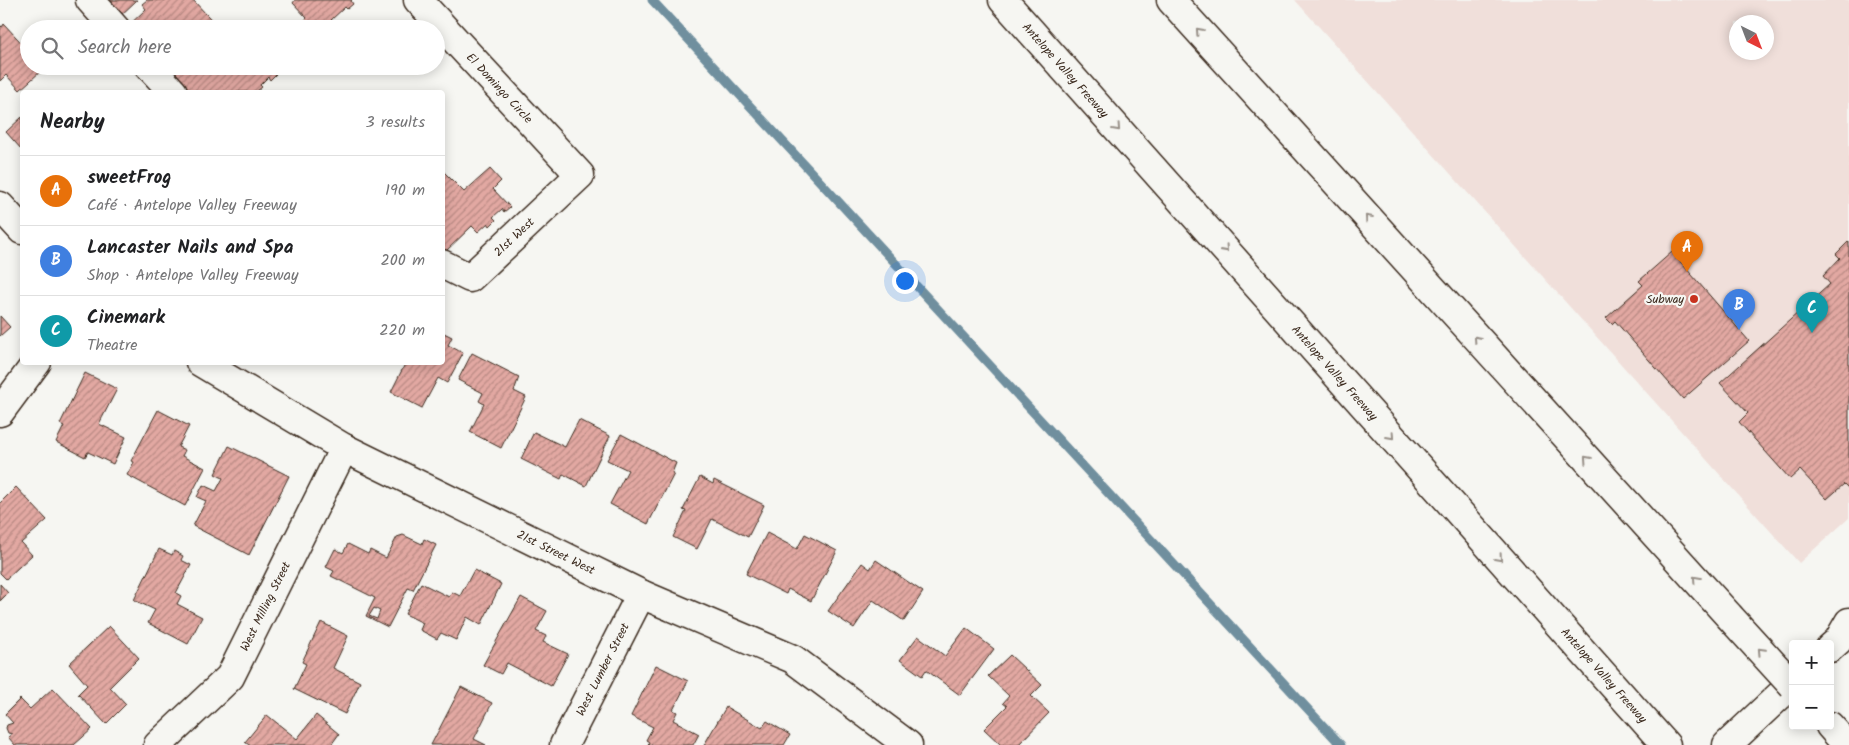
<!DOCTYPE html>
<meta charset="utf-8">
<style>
:root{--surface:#fff;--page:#f6f6f6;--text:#202124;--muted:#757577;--line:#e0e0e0;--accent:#c8321e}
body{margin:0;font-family:Kalam,sans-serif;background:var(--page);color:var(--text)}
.controls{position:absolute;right:15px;bottom:15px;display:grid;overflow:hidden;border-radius:5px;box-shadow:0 2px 12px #0003}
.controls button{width:45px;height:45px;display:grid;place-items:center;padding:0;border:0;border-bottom:1px solid var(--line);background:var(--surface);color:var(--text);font:25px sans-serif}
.compass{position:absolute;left:1729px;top:15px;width:45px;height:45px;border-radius:50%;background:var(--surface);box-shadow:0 2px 12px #0003;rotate:138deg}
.you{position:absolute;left:904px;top:280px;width:18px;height:18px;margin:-12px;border:4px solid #fff;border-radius:50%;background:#1a73e8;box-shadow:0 0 0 8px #1a73e833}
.badge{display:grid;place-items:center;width:32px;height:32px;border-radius:50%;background:var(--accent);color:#fff;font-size:16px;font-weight:700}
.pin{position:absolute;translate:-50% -41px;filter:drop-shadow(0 1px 2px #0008)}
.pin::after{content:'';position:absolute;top:26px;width:18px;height:15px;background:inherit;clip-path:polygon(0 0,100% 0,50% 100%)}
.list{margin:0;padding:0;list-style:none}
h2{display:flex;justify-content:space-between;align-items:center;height:65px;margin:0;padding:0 20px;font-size:21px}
h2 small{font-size:16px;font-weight:400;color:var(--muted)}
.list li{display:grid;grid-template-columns:32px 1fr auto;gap:15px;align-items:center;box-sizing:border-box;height:70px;padding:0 20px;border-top:1px solid var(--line)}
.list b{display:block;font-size:19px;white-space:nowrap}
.list p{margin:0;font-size:16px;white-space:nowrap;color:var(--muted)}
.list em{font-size:16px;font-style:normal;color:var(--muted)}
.icon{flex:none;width:28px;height:28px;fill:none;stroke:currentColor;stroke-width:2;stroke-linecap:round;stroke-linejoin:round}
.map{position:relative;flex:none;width:1849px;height:745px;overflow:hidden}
.search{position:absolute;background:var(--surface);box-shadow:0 2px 12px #0003;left:20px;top:20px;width:425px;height:55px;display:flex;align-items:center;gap:12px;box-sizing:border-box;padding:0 18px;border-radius:28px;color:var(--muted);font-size:19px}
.panel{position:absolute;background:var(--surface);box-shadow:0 2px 12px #0003;left:20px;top:90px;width:425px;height:275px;border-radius:5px}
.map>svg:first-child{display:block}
.built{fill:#f0dfda;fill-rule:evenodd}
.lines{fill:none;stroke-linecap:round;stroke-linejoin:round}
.stream{stroke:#6f8f9e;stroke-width:9}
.building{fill:url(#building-hatch);stroke:#3b2a1e;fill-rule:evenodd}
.minor-casing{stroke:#3b2a1e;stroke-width:31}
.highway-casing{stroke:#3b2a1e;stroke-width:31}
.minor{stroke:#f6f6f2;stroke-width:28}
.highway{stroke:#f6f6f2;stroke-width:28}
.highway-bridge-casing{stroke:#3b2a1e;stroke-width:31;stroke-linecap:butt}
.highway-bridge{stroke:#f6f6f2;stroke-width:28}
.oneway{stroke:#989088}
.poi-dot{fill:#c8321e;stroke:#f6f6f2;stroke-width:2}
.labels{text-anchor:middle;stroke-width:4.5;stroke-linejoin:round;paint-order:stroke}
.street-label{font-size:12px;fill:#3b2a1e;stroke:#f6f6f2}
.poi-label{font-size:12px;fill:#3b2a1e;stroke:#f6f6f2;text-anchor:end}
</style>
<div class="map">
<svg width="1849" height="745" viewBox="0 0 1849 745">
<defs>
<pattern id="building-hatch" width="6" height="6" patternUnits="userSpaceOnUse" patternTransform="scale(1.25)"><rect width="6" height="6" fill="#e2a8a2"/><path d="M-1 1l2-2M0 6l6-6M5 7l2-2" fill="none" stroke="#b88983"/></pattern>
</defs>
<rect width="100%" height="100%" fill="#f6f6f2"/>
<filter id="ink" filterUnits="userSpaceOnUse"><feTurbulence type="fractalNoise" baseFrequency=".02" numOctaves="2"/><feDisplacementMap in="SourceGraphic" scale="10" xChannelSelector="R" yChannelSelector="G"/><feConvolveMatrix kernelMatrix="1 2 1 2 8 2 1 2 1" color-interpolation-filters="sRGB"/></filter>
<g filter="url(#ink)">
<path class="built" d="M 1295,0 L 1849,0 L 1849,518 L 1799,563 ZM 1736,22 L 1766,22 L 1766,52 L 1736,52 Z"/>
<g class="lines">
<path class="stream" d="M 652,0 L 1341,745"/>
</g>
<path class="building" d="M 103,0 L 137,0 L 119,17 Z
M 147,0 L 193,0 L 220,29 L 125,29 L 146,9 L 142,4 Z
M 295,0 L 352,0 L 351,1 L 353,4 L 347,9 L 345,7 L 331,20 L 334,22 L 328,28 L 325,25 L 321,29 L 312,29 L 305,20 L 307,18 L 293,3 Z
M 4,24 L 28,50 L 24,53 L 29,58 L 29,66 L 37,66 L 41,71 L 20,90 L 6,75 L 0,81 L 0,25 L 2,27 Z
M 180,66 L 269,66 L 276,74 L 270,80 L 268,77 L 260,85 L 262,87 L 256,92 L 254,91 L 252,92 L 184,92 L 169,76 Z
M 22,117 L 22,150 L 6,132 Z
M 490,169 L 501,181 L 493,189 L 510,207 L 504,212 L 502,209 L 493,217 L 496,220 L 490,226 L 488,223 L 478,232 L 472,226 L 444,253 L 442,251 L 442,170 L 464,192 Z
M 1849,241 L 1849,487 L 1848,488 L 1844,484 L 1827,499 L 1800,470 L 1790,479 L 1739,422 L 1748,413 L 1720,383 L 1830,284 L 1823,276 L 1840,258 L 1836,254 Z
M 1672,252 L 1749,341 L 1683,399 L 1615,321 L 1612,324 L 1606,318 L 1643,285 L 1639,281 Z
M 0,316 L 10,327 L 0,336 Z
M 442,332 L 452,337 L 448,345 L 463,353 L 447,383 L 438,378 L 422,408 L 391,392 L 406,362 L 442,362 Z
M 472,353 L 519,377 L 514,391 L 526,397 L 501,448 L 470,432 L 484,404 L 479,401 L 483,393 L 458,380 Z
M 85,373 L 117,389 L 99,424 L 126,437 L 113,464 L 88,452 L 85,457 L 56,442 L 64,426 L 60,424 Z
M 158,410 L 189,426 L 178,447 L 185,450 L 182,456 L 205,468 L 185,506 L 127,475 L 134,462 L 131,461 Z
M 579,420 L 610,436 L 586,486 L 563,474 L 561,479 L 521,459 L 534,432 L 565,447 Z
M 621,434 L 676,463 L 672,473 L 674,474 L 648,524 L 610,504 L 628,470 L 607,460 Z
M 229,446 L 289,476 L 249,555 L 193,526 L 206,501 L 197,497 L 203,485 L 216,491 L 223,478 L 215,474 Z
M 700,477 L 713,484 L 714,480 L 764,505 L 748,537 L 712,519 L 697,549 L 673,537 L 686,511 L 683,510 Z
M 16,487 L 47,520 L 21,543 L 32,555 L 6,579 L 0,573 L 0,503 Z
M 767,533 L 797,549 L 805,534 L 837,551 L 811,601 L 788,589 L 786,594 L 746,574 Z
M 403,535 L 422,544 L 424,539 L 436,545 L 413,590 L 408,588 L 388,627 L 366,616 L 375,598 L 331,576 L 334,571 L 326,567 L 335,549 L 343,553 L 348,544 L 368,554 L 370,550 L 386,558 L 397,537 ZM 374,608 L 380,611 L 377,619 L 369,616 Z
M 159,549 L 172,555 L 174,551 L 183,556 L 181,560 L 191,565 L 176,593 L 181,596 L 177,604 L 202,617 L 188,644 L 148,623 L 155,610 L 134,600 Z
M 876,560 L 923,592 L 904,621 L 873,600 L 854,628 L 828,611 L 862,563 L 870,569 Z
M 474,570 L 501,584 L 481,625 L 467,617 L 456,640 L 441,633 L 437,639 L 420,630 L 423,623 L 405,614 L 421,583 L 449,597 L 452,592 L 460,596 Z
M 0,584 L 8,593 L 0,601 Z
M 521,597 L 547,611 L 536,631 L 546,636 L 543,642 L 568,654 L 551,686 L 507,663 L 501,674 L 483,665 Z
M 321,622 L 348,636 L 333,668 L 360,682 L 345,714 L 294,689 L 306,664 L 302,662 Z
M 109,626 L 139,658 L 110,687 L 126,704 L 106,724 L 78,694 L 87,685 L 69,664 Z
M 966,628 L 994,649 L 960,695 L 926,670 L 922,676 L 900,660 L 918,636 L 945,656 Z
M 1010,655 L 1042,685 L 1031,696 L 1049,713 L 1018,745 L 1001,745 L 984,729 L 1007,706 L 1003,703 L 1009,696 L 988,676 Z
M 656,665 L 688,681 L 673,710 L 677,712 L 673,720 L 699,734 L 693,745 L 648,745 L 649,742 L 646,740 L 653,727 L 631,716 Z
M 461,687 L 492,703 L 474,739 L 486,745 L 431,745 Z
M 53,688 L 92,729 L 74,745 L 15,745 L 8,737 L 12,734 L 8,733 L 6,728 L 7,725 L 13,723 L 5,714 L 20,699 L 30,709 Z
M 726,707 L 762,728 L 767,721 L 790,735 L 784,745 L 704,745 Z
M 267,715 L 297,739 L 316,715 L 339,734 L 331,745 L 249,745 L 245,742 Z"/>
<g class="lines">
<g class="minor-casing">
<g id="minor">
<path d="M 90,0 L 116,29"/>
<path id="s1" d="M 418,0 L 580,175 L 470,278 L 442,264"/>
<path d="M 149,66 L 173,92"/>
<path d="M 0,206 L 22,230"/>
<path id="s2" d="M 200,362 L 344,448 L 641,594 L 793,659 L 908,745"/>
<path d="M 0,412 L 37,362"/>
<path d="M 1830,648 L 1838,641 L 1849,622"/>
<path id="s3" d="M 158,745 L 230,677 L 344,448"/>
<path id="s4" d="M 564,745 L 641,594"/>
<path d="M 1727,745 L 1793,683"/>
</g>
</g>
<g class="highway-casing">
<g id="highway">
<path id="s5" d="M 1003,0 L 1666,745"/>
<path d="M 1171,0 L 1729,616"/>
<path d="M 1830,726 L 1847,745"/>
</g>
</g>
<use href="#minor" class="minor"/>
<use href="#highway" class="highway"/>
<g class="highway-bridge-casing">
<path id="highway-bridge" d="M 1729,616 L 1793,686"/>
</g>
<use href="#highway-bridge" class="highway-bridge"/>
</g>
<defs><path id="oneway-chevron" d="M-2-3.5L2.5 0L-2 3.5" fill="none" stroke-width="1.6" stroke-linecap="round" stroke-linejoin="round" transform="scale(1.25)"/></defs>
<g class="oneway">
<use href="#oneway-chevron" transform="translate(1199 31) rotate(-132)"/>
<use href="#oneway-chevron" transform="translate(1117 128) rotate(48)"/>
<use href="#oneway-chevron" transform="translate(1368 218) rotate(-132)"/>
<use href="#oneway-chevron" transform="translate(1225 249) rotate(48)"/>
<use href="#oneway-chevron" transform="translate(1477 339) rotate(-132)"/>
<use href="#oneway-chevron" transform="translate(1391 436) rotate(48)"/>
<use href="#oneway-chevron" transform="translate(1587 459) rotate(-132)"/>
<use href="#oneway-chevron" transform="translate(1499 558) rotate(48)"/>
<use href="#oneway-chevron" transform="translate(1696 579) rotate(-132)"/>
<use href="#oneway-chevron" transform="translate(1761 651) rotate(-133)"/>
</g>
</g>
<circle class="poi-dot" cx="1694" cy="299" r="5"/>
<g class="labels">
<g class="street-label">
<text dy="4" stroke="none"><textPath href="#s5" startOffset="94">Antelope Valley Freeway</textPath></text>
<text dy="4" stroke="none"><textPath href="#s1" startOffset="120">El Domingo Circle</textPath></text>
<text transform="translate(514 237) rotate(-43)" y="4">21st West</text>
<text dy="4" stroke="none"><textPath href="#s5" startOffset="499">Antelope Valley Freeway</textPath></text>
<text dy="4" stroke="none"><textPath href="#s2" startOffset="404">21st Street West</textPath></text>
<text dy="4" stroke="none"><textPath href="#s3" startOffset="178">West Milling Street</textPath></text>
<text dy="4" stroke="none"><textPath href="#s4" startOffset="85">West Lumber Street</textPath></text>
<text dy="4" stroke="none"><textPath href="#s5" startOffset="904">Antelope Valley Freeway</textPath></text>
</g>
<g class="poi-label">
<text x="1684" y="303">Subway</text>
</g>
</g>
</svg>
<div class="controls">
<button>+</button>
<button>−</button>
</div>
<svg class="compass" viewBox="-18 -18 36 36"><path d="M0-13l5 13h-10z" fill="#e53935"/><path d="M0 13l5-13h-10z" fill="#757577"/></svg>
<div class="you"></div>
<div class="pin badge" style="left:1687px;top:272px;background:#e8710a">A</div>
<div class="pin badge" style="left:1739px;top:330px;background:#3f7fe0">B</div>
<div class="pin badge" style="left:1812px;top:333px;background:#0f9aa8">C</div>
<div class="search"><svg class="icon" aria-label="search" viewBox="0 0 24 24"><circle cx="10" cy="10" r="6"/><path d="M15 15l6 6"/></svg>Search here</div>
<section class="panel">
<h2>Nearby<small>3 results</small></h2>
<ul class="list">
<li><span class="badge" style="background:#e8710a">A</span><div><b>sweetFrog</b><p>Café · Antelope Valley Freeway</p></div><em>190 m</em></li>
<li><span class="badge" style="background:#3f7fe0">B</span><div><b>Lancaster Nails and Spa</b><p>Shop · Antelope Valley Freeway</p></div><em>200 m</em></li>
<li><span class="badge" style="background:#0f9aa8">C</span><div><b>Cinemark</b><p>Theatre</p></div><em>220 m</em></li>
</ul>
</section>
</div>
